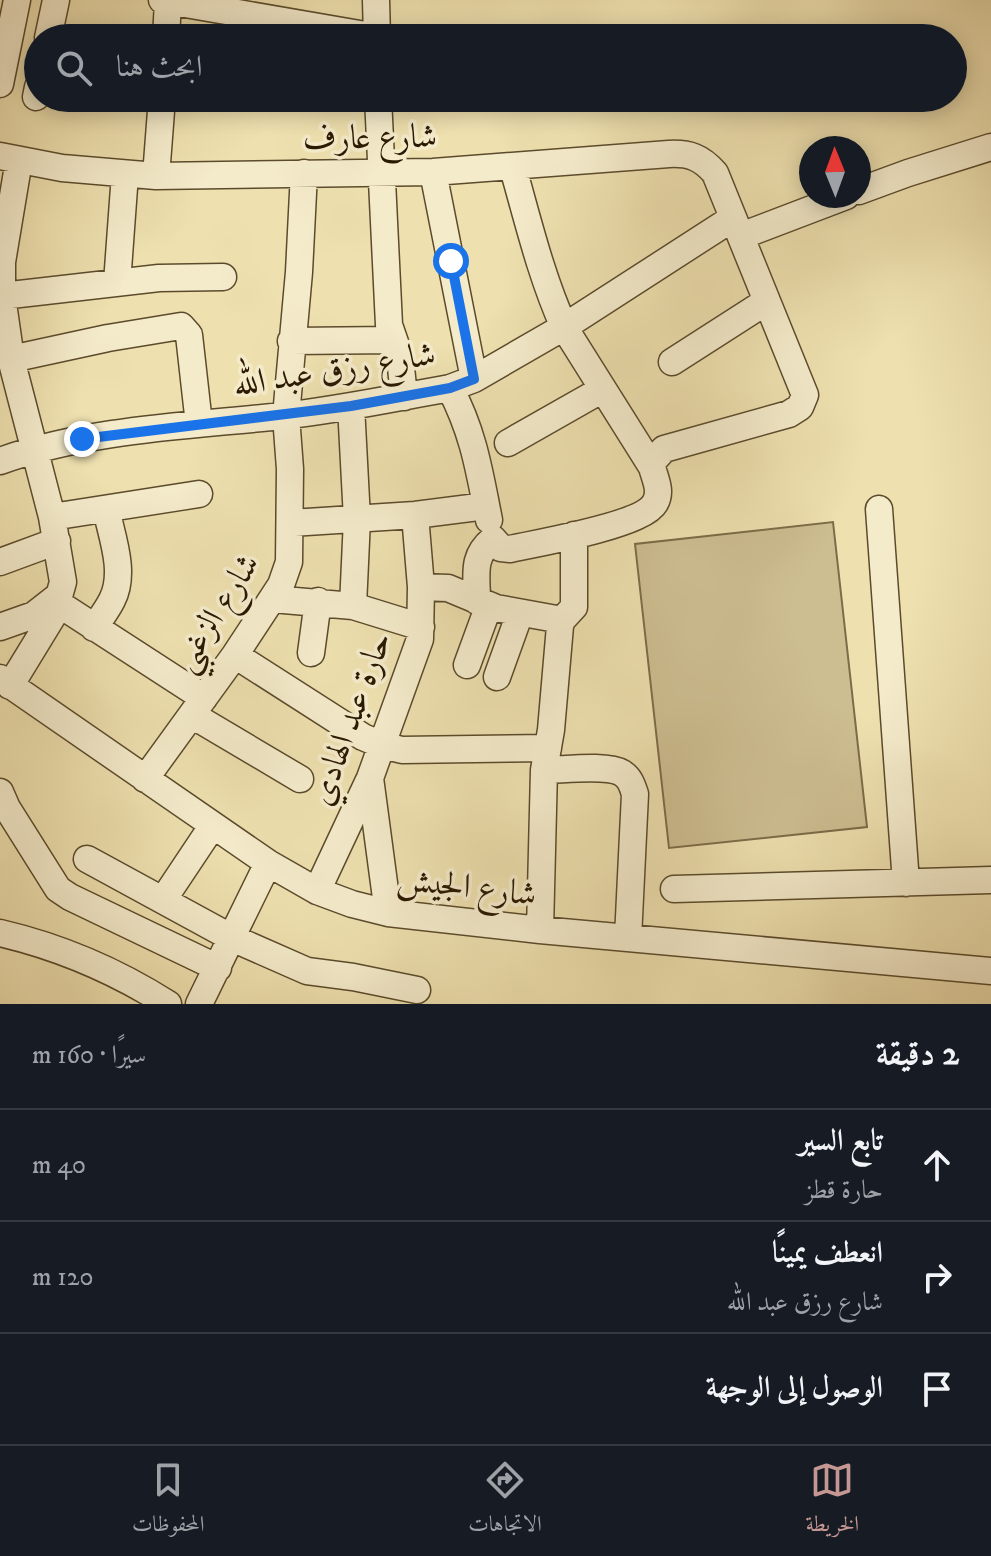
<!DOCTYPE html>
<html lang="ar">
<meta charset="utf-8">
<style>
:root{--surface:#171b24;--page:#20242c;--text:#f1f3f6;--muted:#9ea1a6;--line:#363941;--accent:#c59692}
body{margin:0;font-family:"IM FELL DW Pica",Amiri,serif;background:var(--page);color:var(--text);direction:rtl}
.compass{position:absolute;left:799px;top:136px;width:72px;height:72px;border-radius:50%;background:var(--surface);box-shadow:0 4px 20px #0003;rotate:359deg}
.stop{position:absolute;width:24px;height:24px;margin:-18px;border:6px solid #1a73e8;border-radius:50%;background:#fff}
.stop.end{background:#1a73e8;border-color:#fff;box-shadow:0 2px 8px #0008}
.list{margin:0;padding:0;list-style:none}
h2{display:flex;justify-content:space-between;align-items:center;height:104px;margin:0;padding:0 32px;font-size:34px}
h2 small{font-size:26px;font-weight:400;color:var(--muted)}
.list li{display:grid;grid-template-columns:52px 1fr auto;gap:24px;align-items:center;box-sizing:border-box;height:112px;padding:0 32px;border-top:2px solid var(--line)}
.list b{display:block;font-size:30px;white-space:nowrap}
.list p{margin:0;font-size:26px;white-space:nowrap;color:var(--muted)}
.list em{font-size:26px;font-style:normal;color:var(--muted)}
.icon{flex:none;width:44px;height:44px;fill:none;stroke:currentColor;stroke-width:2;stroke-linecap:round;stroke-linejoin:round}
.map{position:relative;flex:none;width:991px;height:1004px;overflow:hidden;direction:ltr}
.search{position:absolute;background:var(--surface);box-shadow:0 4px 20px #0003;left:24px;right:24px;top:24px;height:88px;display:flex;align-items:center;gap:20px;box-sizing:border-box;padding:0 28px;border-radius:44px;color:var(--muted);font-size:30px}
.sheet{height:440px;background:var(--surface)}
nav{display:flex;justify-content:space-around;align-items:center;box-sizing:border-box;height:112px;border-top:2px solid var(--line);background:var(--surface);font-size:22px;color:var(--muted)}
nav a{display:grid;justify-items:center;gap:4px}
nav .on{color:var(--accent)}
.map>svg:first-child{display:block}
.garden{fill:#cdbe91;stroke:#7c6c49;stroke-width:2}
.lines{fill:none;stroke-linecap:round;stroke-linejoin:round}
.minor-casing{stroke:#5b4b2c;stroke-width:29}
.minor{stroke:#f4ebcb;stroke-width:26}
.route{stroke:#1a73e8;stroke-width:10}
.labels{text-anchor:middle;stroke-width:7;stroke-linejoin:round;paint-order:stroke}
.street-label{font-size:34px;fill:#2a1901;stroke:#f4ebcb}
</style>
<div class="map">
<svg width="991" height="1004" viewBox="0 0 991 1004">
<rect width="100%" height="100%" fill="#eee0af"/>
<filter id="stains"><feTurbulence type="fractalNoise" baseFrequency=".0025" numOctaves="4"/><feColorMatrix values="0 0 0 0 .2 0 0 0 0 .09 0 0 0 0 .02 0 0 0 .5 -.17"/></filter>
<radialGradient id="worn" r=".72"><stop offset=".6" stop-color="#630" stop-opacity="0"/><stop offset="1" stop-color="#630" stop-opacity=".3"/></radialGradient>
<path class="garden" d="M 833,522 L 867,827 L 669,848 L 635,544 Z"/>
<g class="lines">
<g class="minor-casing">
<path id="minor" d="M 162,0 L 377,37
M 376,0 L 377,38
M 48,38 L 56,0
M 166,38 L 168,1
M 0,84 L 17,0
M 36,97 L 38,87
M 378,98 L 389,325 L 400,357 L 404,397
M 0,156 L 62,168 L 156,176 L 433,172 L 669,154 C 689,153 701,157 715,173 L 805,395 L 800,407 L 789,414 L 664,449 L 654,460 L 652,467
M 433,172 L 474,379
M 156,176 L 162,98
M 859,191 L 908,173 L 991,147
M 741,236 L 846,196
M 117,283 L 125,174
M 2,296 L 159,278 L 223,277
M 291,341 L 394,340
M 11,359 L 108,338 L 181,326 L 189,335 L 199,424
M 672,362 L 767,301
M 450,388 C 474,434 479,470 489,520
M 351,406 L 357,519 L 353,606
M 508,443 L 603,389
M 0,461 C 90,429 188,426 282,416 C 338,410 394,398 450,388 L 474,379 L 564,327 L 733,218
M 879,509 L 906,883
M 52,517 L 199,494
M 291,523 L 415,515 L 486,506
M 493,539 L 501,548 L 510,549 C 538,543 643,525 655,503 C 662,491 655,479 652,467 L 564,327 C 541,276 528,221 513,168
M 0,562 L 57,541
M 421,587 L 448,588 L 496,608 L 562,620
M 272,599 L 353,606 L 421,627
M 477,601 C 477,575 471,557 493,539
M 59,604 L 204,698
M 0,627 L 34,615 L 57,597
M 94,628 C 100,619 107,610 112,600 C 126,573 112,537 106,509
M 311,653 L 318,601
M 235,655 L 363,737 L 382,745 L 402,750 L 548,748
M 467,665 L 489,605
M 497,677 L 520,613
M 0,678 L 268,863 L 317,891 L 352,904 L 388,913 L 540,930 L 991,971
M 10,686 L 54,614 L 63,582 L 52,517 L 11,359 L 2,296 L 2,262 L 19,160
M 192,715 L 300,779
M 544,770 C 563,770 607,764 622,773 C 630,778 632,785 635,794 L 628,938
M 370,778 L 388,913
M 145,779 L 235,655 L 281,585 L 289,562 L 290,469 L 286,416 L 299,272 L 304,173
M 0,792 L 7,808 L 58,889 L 70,897 L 218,968
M 87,859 L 232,938 L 307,971 L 353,977 L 417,990
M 674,889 L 991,880
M 317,891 L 370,778 L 420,639 L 421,587 L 415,515
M 163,900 L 213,825
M 540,930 L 544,770 L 551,730 L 560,626 L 562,620 L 574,607 L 574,535
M 0,933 C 60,947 116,971 168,1004
M 199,1004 L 268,863"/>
</g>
<use href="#minor" class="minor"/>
</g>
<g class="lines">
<path class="route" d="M 82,439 L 351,406 L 450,388 L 474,379 L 451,261"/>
</g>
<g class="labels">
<g class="street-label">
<text transform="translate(370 136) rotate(-1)" y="12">شارع عارف</text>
<text transform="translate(334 368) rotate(-9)" y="12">شارع رزق عبد الله</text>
<text transform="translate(215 612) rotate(-58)" y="12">شارع الزغبي</text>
<text transform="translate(349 718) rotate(-70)" y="12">حارة عبد الهادي</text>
<text transform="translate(467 885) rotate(7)" y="12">شارع الجيش</text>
</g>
</g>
<rect width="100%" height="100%" filter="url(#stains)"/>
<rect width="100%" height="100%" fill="url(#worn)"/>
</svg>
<svg class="compass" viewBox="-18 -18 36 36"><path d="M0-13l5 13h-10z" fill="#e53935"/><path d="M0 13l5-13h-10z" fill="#9ea1a6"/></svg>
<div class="stop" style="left:451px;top:261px"></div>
<div class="stop end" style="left:82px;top:439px"></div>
<div class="search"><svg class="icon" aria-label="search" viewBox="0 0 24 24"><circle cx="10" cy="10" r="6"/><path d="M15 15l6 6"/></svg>ابحث هنا</div>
</div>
<section class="sheet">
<h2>2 دقيقة<small>سيرًا · 160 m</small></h2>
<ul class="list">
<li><svg class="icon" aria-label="ahead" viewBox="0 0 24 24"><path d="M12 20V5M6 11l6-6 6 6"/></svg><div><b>تابع السير</b><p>حارة قطز</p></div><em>40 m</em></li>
<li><svg class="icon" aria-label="right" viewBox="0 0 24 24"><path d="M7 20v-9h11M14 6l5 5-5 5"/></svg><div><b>انعطف يمينًا</b><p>شارع رزق عبد الله</p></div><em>120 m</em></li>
<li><svg class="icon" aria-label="arrive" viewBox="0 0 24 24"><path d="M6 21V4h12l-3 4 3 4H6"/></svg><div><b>الوصول إلى الوجهة</b></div></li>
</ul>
</section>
<nav>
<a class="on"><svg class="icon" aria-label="map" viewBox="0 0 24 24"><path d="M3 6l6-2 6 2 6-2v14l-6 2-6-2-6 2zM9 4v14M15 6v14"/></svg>الخريطة</a>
<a><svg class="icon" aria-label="directions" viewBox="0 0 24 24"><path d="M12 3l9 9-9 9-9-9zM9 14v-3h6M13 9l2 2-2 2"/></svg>الاتجاهات</a>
<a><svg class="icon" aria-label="saved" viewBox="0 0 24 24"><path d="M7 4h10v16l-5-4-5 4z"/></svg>المحفوظات</a>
</nav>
